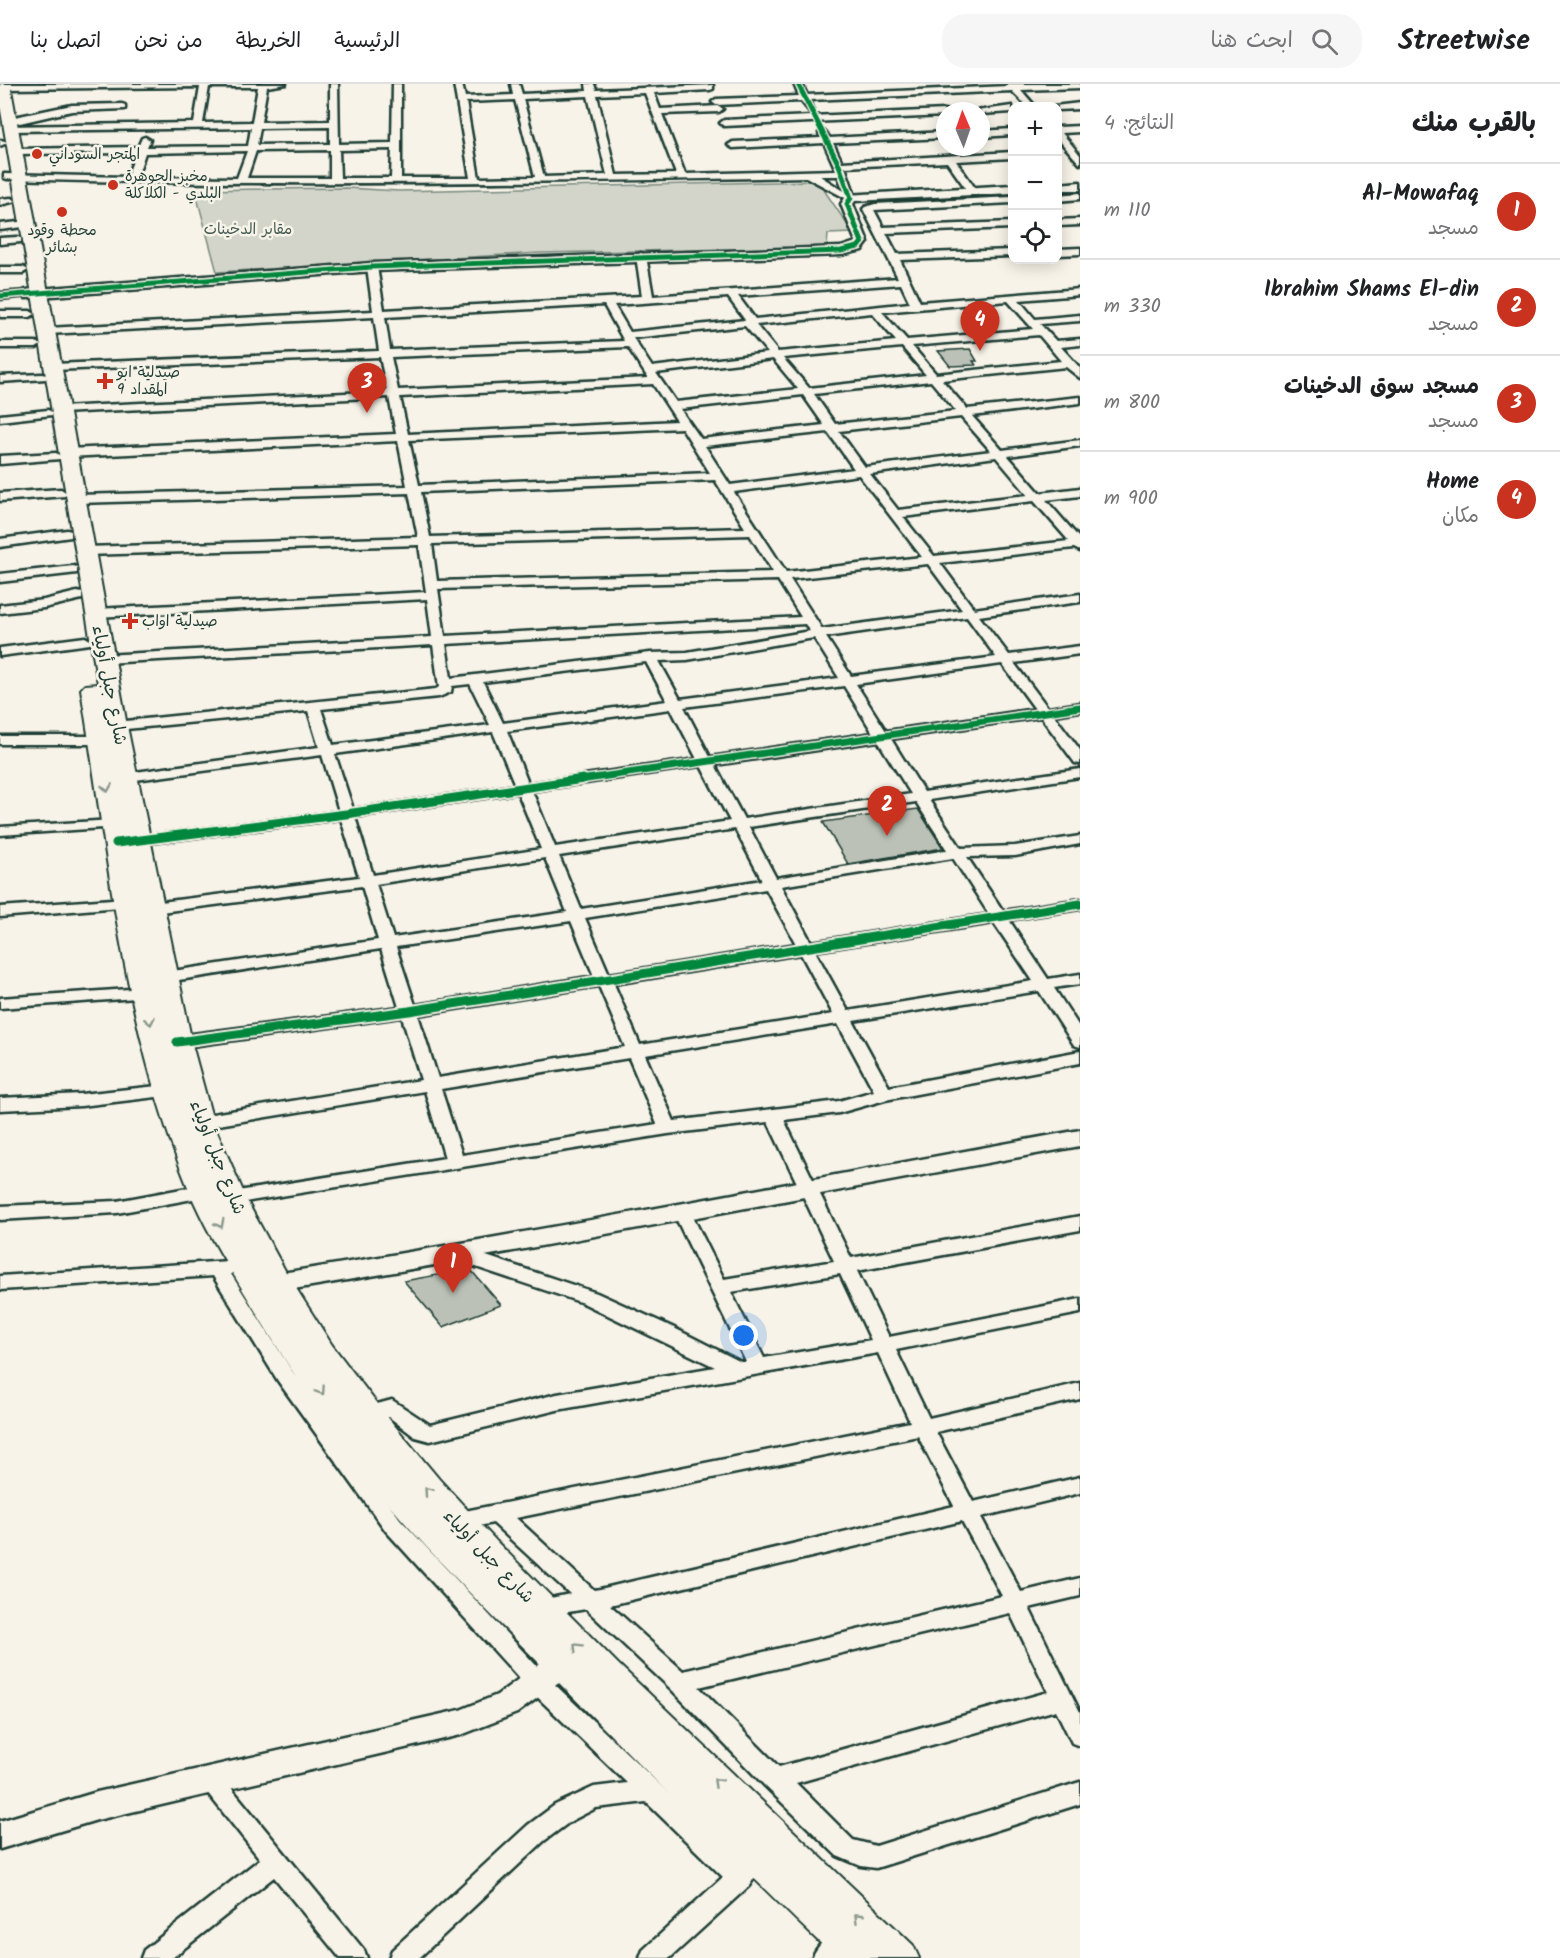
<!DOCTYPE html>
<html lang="ar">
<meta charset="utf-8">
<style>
:root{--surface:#fff;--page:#f6f6f6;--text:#202124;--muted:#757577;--line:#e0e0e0;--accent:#c8321e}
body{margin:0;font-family:Kalam,"Playpen Sans Arabic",sans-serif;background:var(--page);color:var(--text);direction:rtl}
.controls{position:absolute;right:18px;top:18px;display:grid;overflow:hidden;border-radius:12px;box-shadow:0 3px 15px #0003}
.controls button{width:54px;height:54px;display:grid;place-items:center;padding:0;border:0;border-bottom:2px solid var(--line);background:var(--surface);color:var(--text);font:30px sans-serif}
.compass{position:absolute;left:936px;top:18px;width:54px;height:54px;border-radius:50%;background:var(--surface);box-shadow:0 3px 15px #0003;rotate:358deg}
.you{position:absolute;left:744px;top:1252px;width:21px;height:21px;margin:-15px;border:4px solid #fff;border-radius:50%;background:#1a73e8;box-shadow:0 0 0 9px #1a73e833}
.badge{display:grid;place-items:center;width:39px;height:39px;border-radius:50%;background:var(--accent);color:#fff;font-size:20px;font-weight:700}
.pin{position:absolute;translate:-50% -50px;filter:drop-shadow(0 2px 3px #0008)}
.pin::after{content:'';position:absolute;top:32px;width:21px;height:18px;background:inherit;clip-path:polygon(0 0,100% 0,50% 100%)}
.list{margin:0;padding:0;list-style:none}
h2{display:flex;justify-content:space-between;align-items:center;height:78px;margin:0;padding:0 24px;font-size:26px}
h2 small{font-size:20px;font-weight:400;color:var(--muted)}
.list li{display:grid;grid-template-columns:39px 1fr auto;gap:18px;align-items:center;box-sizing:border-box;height:96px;padding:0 24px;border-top:2px solid var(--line)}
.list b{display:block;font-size:22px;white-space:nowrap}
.list p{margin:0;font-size:20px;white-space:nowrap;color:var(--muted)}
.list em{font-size:20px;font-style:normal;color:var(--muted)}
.icon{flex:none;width:33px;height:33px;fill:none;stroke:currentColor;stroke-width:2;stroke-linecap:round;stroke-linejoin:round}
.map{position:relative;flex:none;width:1080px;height:1874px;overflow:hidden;direction:ltr}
header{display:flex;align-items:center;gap:36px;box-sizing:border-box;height:84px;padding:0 30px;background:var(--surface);border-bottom:2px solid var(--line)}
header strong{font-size:28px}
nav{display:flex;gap:33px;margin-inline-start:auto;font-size:21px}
.search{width:420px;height:54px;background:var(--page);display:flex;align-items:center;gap:15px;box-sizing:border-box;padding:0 21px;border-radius:24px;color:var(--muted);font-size:22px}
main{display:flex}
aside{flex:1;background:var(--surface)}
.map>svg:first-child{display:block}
.green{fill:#d3d5ca;stroke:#79897f;stroke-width:1.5}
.building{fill:#bbc1b6;stroke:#1f3d34;stroke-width:1.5}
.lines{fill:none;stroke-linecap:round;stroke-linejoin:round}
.minor-casing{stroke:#1f3d34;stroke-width:5}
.tertiary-casing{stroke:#1f3d34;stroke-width:5}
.primary-casing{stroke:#1f3d34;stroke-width:4}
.minor{fill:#f7f3e8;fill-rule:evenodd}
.tertiary{fill:#f7f3e8;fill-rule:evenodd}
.primary{fill:#f7f3e8;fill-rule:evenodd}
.cycleway-far2-casing{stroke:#f7f3e8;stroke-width:8}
.cycleway-far1-casing{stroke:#f7f3e8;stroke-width:10}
.cycleway-casing{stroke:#f7f3e8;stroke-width:13}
.cycleway-far2{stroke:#00873e;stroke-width:5}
.cycleway-far1{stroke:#00873e;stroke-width:7}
.cycleway{stroke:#00873e;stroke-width:9}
.oneway{stroke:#8b988e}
.poi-dot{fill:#c8321e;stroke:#f7f3e8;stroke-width:2}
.labels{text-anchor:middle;stroke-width:5;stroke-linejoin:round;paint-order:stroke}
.far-poi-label{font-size:15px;fill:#1f3d34;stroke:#f7f3e8;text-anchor:start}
.far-park-label{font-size:15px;fill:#435b52;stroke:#f7f3e8}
.street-label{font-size:18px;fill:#1f3d34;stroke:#f7f3e8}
</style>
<header>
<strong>Streetwise</strong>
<div class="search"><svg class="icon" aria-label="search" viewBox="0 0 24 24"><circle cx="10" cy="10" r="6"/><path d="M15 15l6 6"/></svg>ابحث هنا</div>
<nav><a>الرئيسية</a><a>الخريطة</a><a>من نحن</a><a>اتصل بنا</a></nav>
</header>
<main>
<aside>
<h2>بالقرب منك<small>النتائج: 4</small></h2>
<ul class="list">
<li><span class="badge">1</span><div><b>Al-Mowafaq</b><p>مسجد</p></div><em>110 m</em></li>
<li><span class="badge">2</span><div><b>Ibrahim Shams El-din</b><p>مسجد</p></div><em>330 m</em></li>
<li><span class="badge">3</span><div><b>مسجد سوق الدخينات</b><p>مسجد</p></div><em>800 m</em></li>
<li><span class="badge">4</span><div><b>Home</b><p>مكان</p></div><em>900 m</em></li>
</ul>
</aside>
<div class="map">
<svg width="1080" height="1874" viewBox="0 0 1080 1874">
<rect width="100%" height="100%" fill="#f7f3e8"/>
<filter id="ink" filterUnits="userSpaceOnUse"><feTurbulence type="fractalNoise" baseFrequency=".0167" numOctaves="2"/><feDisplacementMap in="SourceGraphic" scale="12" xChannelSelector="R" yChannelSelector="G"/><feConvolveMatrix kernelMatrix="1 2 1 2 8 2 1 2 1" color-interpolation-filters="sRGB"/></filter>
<g filter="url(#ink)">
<path class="green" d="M 818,97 L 853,149 L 828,150 L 827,163 L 540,169 L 217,188 L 195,106 L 346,104 L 399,107 Z"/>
<path class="building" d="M 970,265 L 977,277 L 973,277 L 976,281 L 950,282 L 938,267 Z
M 918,725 L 943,764 L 848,780 L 823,738 Z
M 470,1185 L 501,1221 L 443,1243 L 404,1197 Z"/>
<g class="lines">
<g class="minor-casing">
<path id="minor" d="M 0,0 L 286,0 L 267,3 L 261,38 L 330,37 L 330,0 L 338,0 L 339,60 L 392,59 L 393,0 L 401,0 L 401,94 L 470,94 L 454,0 L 462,0 L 465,13 L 513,11 L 511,0 L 519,0 L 522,10 L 587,7 L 586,0 L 594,0 L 596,6 L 713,1 L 713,5 L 710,6 L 654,9 L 660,25 L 719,22 L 723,25 L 719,28 L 662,30 L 685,90 L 836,86 L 824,59 L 733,64 L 728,61 L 733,58 L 821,54 L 819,49 L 823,46 L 830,54 L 945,48 L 945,54 L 833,59 L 842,78 L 1012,68 L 1012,74 L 956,77 L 977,107 L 972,110 L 969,109 L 947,78 L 845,83 L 856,114 L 851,117 L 806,93 C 539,98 273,103 7,95 L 4,94 L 4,90 L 127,93 L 136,69 L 11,70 L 9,68 L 14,65 L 138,63 L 142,54 L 145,53 L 150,56 L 147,63 L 248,62 L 251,44 L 10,47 L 7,46 L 7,42 L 194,39 L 200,3 L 3,5 ZM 209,3 L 258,3 L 252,38 L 203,39 ZM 645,9 L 676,90 L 616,91 L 597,11 ZM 588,12 L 607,91 L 544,93 L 523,15 ZM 515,16 L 535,93 L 479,94 L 466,18 ZM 330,43 L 330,60 L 257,61 L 260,44 ZM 392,65 L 391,94 L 340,94 L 339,66 ZM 330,66 L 330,94 L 247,94 L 256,67 ZM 247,67 L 237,94 L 137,93 L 145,69 ZM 820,92 L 838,92 L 844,107 Z
M 794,0 L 802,0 L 807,11 L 1008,2 L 1007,0 L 1080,0 L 1080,4 L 1021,6 L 1035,22 L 1027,22 L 1012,7 L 810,16 L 813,24 L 809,27 L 801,17 L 716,21 L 712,18 L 716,15 L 799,12 Z
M 1080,19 L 1080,25 L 1058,26 L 1058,22 L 1054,22 Z
M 122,20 L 125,21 L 125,25 L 72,27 L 20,39 L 5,35 L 72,21 Z
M 1012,22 L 1012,28 L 981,30 L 981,27 L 976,27 Z
M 945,26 L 948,27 L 945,27 L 945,32 L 724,42 L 720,39 L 724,36 Z
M 1080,42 L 1080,48 L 1062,49 L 1080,71 L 1080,80 L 1058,55 L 1058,43 Z
M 1012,45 L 1012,51 L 981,53 L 981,47 Z
M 0,56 L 5,57 L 7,59 L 0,62 Z
M 1080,109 L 1080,115 L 1058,117 L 1058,111 Z
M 1012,113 L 1012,119 L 874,126 L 883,143 L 1012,138 L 1012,144 L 886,149 L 897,170 L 1012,166 L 1012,172 L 900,176 L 920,218 L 1080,205 L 1080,211 L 1019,216 L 1035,235 L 1080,231 L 1080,237 L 1040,240 L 1056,257 L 1080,255 L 1080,261 L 1061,263 L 1080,284 L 1080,294 L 1066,283 L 942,296 L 967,325 L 1080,313 L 1080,319 L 972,332 L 1002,366 L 1080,356 L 1080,362 L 1008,372 L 1040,409 L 1080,404 L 1080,412 L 1046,416 L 1080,455 L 1080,467 L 1074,464 L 940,479 L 974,525 L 1080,510 L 1080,518 L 979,532 L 1009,571 L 1080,562 L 1080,570 L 1014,579 L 1048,624 L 1080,619 L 1080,627 L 1054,631 L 1080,666 L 1080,680 L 1075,679 L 1041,633 L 891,655 L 924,708 L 1080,685 L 1080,693 L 929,716 L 961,764 L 1015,762 L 1080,752 L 1080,760 L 1015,772 L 967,773 L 1003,827 L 1080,815 L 1080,825 L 1009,836 L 1048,895 L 1080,890 L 1080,900 L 1054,904 L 1080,944 L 1080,963 L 1074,961 L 1039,907 L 853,937 L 889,1003 L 1080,967 L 1080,979 L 885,1016 L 839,1029 L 784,1036 L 851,1174 L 1080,1132 L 1080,1146 L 857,1187 L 889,1253 L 1080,1215 L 1080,1229 L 896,1266 L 929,1334 L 1080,1299 L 1080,1315 L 936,1348 L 973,1418 L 1080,1393 L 1080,1409 L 981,1433 L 1021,1508 L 1080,1494 L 1080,1512 L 1029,1524 L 1080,1628 L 1080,1662 L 1072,1659 L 1056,1626 L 796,1699 L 853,1756 L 876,1762 L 1080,1698 L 1080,1720 L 876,1784 L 861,1782 L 837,1772 L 765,1702 L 671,1605 L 586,1525 L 539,1533 L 531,1530 L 528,1524 L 531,1518 L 570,1510 L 493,1439 L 455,1447 L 448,1444 L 445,1438 L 448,1432 L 455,1429 L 910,1338 L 878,1269 L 557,1326 L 430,1357 L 415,1353 L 389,1333 L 366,1339 L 359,1337 L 356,1331 L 359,1325 L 392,1316 L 430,1341 L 557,1310 L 715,1283 L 583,1219 L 452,1175 L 450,1170 L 452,1165 L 459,1163 L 597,1209 L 672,1243 L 741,1278 L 746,1278 L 672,1126 L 675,1121 L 687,1121 L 724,1195 L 834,1177 L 768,1038 L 668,1050 L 232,1120 L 226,1119 L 223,1114 L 226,1109 L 445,1074 L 425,1007 L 200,1044 L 191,1038 L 200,1032 L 421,996 L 402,933 L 177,964 L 171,962 L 169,958 L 177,952 L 399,923 L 381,865 L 166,898 L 158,893 L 166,888 L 378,856 L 362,802 L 153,829 L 145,824 L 153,819 L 359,793 L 341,735 L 127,762 L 120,758 L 127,754 L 339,727 L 322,671 L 128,697 L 121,693 L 128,689 L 319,663 L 308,627 L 116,646 L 109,642 L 116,638 L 436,605 L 439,603 L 433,561 L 104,579 L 97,575 L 104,571 L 432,553 L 427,515 L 96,533 L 89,529 L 96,525 L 426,508 L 419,461 L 85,471 L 79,467 L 85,463 L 418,453 L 409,409 L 77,419 L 71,415 L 77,411 L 407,402 L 398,357 L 67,373 L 61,369 L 67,365 L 396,350 L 389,313 L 60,329 L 54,326 L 60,323 L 387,307 L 380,273 L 53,286 L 48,283 L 53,280 L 379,267 L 374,233 L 47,250 L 42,247 L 47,244 L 373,227 L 367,183 L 372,180 L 377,183 L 384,226 L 642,212 L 636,172 L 641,169 L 646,172 L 653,212 L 898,194 L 863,125 L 865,123 L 875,120 ZM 901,200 L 910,219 L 755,235 L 738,212 ZM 728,213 L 745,236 L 630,248 L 614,221 ZM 1008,217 L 1033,245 L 907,256 L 882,228 ZM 604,221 L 624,257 L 390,266 L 385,233 ZM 872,229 L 896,257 L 778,268 L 756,241 ZM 745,242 L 768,269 L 652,283 L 633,254 ZM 1039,251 L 1061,277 L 936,290 L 912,262 ZM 628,263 L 648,294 L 398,306 L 391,273 ZM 902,263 L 926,291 L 809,304 L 783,274 ZM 773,275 L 798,305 L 676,318 L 656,289 ZM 931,297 L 956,327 L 835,340 L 814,310 ZM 653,300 L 677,337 L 408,350 L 400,313 ZM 803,311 L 824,341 L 701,355 L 680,325 ZM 961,333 L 991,367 L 865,383 L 839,347 ZM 682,344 L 710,389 L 419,401 L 409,356 ZM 828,348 L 854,385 L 730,401 L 705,362 ZM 996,373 L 1028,411 L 898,426 L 870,390 ZM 859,391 L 922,473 L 786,488 L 734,408 ZM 715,396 L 745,444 L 430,453 L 421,408 ZM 1034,417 L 1069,457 L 934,472 L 903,433 ZM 750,451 L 773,488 L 437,497 L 432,460 ZM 928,480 L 962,526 L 822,545 L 790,495 ZM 778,496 L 801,533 L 445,552 L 438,505 ZM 967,533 L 996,573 L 851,592 L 826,553 ZM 805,540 L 810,547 L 687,568 L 650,569 L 451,594 L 446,560 ZM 814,554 L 839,594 L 680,615 L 659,577 L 687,576 ZM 646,578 L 667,617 L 503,639 L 483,598 ZM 1002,580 L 1035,625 L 886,647 L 856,600 ZM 470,600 L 490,641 L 333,661 L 321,625 L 439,613 L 451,608 L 452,602 ZM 844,602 L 873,649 L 710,673 L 684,623 ZM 671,625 L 697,675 L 528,699 L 507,647 ZM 493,648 L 515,701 L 353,725 L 335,670 ZM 878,657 L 911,710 L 744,735 L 715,681 ZM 701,682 L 730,737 L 555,763 L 532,707 ZM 518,709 L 541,765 L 373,791 L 355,733 ZM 916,718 L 947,766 L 776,794 L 749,743 ZM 735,745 L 762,796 L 581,825 L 559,772 ZM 545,774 L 567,828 L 393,854 L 376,800 ZM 953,774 L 989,830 L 811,858 L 781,802 ZM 766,805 L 796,860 L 609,890 L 585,834 ZM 571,837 L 594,892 L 415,921 L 396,863 ZM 994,839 L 1033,897 L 848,927 L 815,867 ZM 801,870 L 833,930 L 640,961 L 614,900 ZM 599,902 L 625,963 L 438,994 L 418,931 ZM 838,940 L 874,1007 L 839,1017 L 674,1037 L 645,971 ZM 629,974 L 657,1040 L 462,1071 L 441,1005 ZM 840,1190 L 871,1256 L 764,1274 L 731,1208 ZM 918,1352 L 954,1422 L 600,1505 L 594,1506 L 516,1434 ZM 962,1437 L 1002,1512 L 683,1587 L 610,1521 ZM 1010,1529 L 1048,1608 L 779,1683 L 699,1603 Z
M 0,115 L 11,114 L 16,117 L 0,121 Z
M 1080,135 L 1080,141 L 1058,142 L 1058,136 Z
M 28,137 L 31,138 L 31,142 L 0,146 L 0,140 Z
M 18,153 L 21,154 L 21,158 L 0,160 L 0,154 Z
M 1080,164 L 1080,170 L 1058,171 L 1058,165 Z
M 0,183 L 23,183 L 28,186 L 23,189 L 0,189 Z
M 26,207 L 30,208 L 30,212 L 0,215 L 0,209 Z
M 0,227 L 30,227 L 35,230 L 30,233 L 0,233 Z
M 0,258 L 36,258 L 41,261 L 36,264 L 0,264 Z
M 42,290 L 46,291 L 46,295 L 0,298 L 0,292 Z
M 48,326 L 54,329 L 52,331 L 0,337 L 0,331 Z
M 56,369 L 62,373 L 60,375 L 0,380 L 0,372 Z
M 61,405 L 67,409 L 65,412 L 0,417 L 0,409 Z
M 67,446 L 71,447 L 71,453 L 0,463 L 0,455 Z
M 73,482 L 77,483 L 77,489 L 0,498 L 0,490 Z
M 77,508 L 82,509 L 82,515 L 44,524 L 0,529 L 0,521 L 44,516 Z
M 85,553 L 92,557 L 90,560 L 0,572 L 0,564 Z
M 0,652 L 100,652 L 107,656 L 100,660 L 0,660 Z
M 113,736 L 120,740 L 118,743 L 0,751 L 0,743 Z
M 127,814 L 132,816 L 135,819 L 132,822 L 0,833 L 0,823 Z
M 144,904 L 152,909 L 150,913 L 0,924 L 0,914 Z
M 167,1001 L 173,1003 L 176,1007 L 173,1011 L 81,1022 L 0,1026 L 0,1014 L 81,1010 Z
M 203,1101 L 209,1102 L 212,1107 L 209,1112 L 117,1129 L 0,1136 L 0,1122 L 117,1117 Z
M 229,1177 L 236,1179 L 238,1184 L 231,1190 L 292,1287 L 400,1435 L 546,1592 L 740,1777 L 748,1774 L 756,1777 L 760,1785 L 749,1802 L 670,1874 L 640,1874 L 643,1866 L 723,1793 L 646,1718 L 596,1724 L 571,1737 L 544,1757 L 419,1874 L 389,1874 L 392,1866 L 528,1741 L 555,1721 L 594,1703 L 627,1699 L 530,1606 L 386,1447 L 278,1297 L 213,1192 L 0,1206 L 0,1192 Z
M 211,1686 L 219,1689 L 364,1866 L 367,1874 L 340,1874 L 274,1793 L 172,1874 L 141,1874 L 144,1866 L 260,1775 L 203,1703 L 200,1696 L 203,1689 Z
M 844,1843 L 853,1847 L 856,1855 L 853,1863 L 841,1874 L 812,1874 C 817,1861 831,1849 844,1843 Z"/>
</g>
<g class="tertiary-casing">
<path id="tertiary" d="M 1080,98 L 1080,106 L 1058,106 L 1058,100 Z
M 1012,101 L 1012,109 L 855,117 L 853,120 L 868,158 L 862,166 L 841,171 L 372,187 L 26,214 L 19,210 L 26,206 L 372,179 L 841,163 L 856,158 L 841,120 L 847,111 Z
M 1080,1046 L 1080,1062 C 808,1111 536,1166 263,1210 L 255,1207 L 251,1201 L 255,1195 L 263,1192 C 536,1149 808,1095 1080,1046 Z
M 561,1568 L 571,1571 L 575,1580 L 571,1589 L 517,1629 L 461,1651 L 97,1736 L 0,1765 L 0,1737 L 97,1708 L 460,1626 L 497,1611 L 551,1571 Z"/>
</g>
<g class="primary-casing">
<path id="primary" d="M 0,0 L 10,0 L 127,642 L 193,964 L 214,1041 L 249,1121 L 287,1190 L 332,1261 L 384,1329 L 439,1395 L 497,1458 L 618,1580 L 913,1861 L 919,1874 L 836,1874 C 747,1789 661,1702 575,1615 C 502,1541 425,1468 361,1386 C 319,1332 282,1272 247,1213 C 226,1178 204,1143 189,1106 C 124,947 108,773 81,605 L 85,601 L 98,600 L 0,21 Z"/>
</g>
<use href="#minor" class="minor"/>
<use href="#tertiary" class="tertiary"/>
<use href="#primary" class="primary"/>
<g class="cycleway-far2-casing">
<path id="cycleway-far2" d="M 0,212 L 372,183 L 841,167 L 858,163 L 862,158 L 847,120 L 851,114 L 839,81 L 798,0"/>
</g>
<g class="cycleway-far1-casing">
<path id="cycleway-far1" d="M 573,697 L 1080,623"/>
</g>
<g class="cycleway-casing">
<path id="cycleway" d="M 116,759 L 346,730 L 583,695
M 177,958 L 409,927 L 1080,820"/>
</g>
<use href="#cycleway-far2" class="cycleway-far2"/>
<use href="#cycleway-far1" class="cycleway-far1"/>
<use href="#cycleway" class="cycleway"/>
</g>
<defs><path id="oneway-chevron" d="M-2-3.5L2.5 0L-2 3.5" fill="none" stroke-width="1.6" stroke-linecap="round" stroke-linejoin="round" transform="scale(1.5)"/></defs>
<g class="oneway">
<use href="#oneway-chevron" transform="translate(107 704) rotate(81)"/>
<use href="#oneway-chevron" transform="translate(150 937) rotate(79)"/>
<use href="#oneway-chevron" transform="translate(220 1140) rotate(63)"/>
<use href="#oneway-chevron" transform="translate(321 1307) rotate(56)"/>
<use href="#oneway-chevron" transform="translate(428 1407) rotate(-131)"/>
<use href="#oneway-chevron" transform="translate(577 1563) rotate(-135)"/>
<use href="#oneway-chevron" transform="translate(717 1698) rotate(-136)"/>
<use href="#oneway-chevron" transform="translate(858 1833) rotate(-136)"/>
</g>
</g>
<g class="poi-dot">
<circle cx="37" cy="70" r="6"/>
<circle cx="113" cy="101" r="6"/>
<circle cx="62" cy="128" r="6"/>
<path d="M102 288h6v6h6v6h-6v6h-6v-6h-6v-6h6z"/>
<path d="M127 528h6v6h6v6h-6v6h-6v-6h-6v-6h6z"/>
</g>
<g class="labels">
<g class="far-poi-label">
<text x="49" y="75">المتجر السوداني</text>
<text x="125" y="97">مخبز الجوهرة<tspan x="125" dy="17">البلدي - الكلاكلة</tspan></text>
<text x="62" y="151" text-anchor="middle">محطة وقود<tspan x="62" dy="17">بشائر</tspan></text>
<text x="117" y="293">صيدلية ابو<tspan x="117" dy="17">المقداد 9</tspan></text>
<text x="142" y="542">صيدلية اواب</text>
</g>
<g class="far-park-label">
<text x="248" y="150">مقابر الدخينات</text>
</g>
<g class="street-label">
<text transform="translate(110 601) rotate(79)" y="6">شارع جبل أولياء</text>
<text transform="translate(218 1073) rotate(68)" y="6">شارع جبل أولياء</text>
<text transform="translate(489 1472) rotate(46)" y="6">شارع جبل أولياء</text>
</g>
</g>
</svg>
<div class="controls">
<button>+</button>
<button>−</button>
<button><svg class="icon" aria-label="locate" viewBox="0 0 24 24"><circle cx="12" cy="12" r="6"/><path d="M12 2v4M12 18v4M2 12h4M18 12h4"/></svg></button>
</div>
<svg class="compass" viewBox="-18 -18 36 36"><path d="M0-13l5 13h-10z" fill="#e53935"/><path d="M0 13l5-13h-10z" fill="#757577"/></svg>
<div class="you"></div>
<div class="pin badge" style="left:453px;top:1209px">1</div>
<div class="pin badge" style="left:887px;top:752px">2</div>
<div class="pin badge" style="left:367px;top:329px">3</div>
<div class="pin badge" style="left:980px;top:267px">4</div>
</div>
</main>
